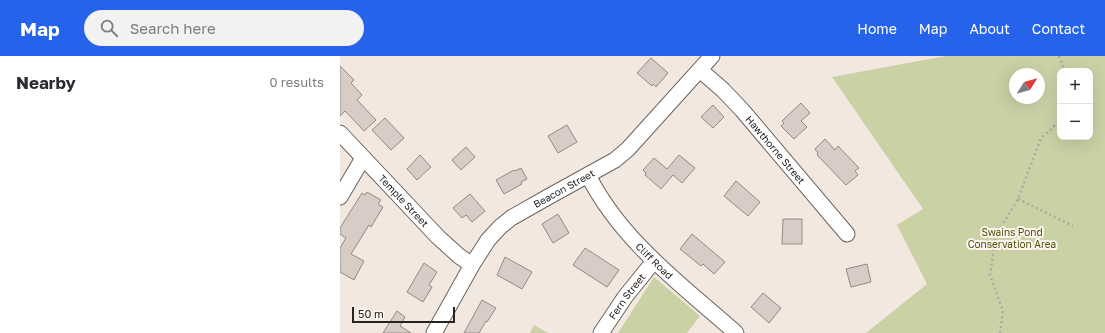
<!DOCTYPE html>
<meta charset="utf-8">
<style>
:root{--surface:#fff;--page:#f2f2f3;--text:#2b2b33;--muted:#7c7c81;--line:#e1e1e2;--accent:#2563eb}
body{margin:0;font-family:"Golos Text",sans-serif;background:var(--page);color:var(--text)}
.controls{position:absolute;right:12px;top:12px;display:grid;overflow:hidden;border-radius:8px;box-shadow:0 4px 16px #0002}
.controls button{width:36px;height:36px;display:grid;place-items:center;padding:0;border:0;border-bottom:1px solid var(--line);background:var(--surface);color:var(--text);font:20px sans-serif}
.compass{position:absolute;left:669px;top:12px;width:36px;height:36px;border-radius:50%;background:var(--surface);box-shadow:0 4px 16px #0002;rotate:53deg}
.scale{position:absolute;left:12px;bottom:10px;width:103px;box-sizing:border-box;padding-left:4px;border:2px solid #262220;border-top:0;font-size:11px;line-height:14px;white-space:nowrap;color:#262220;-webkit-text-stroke:3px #fef5f0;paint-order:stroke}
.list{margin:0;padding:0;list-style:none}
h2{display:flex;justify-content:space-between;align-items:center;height:52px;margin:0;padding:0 16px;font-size:17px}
h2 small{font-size:13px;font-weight:400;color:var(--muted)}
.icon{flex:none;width:22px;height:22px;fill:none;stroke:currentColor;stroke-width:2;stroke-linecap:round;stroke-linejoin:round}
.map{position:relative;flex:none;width:765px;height:277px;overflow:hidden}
header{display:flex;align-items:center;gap:24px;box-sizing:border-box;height:56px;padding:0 20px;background:var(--accent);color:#fff}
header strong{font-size:19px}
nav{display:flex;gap:22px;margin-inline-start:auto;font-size:14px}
.search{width:280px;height:36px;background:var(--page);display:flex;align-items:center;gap:10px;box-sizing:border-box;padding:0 14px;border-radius:22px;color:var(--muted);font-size:15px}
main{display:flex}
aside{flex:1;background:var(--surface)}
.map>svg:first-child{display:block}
.green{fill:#cad1a5;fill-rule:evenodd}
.building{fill:#d7cdc6;stroke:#948a84}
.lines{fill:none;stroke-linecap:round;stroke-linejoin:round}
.minor-casing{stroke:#6c635d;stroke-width:17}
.path{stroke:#b0a8a2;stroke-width:2.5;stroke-dasharray:2 3;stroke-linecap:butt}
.minor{stroke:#fff;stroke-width:15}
.labels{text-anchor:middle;stroke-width:4;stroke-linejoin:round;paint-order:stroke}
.street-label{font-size:10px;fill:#262220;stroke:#fef5f0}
.park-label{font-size:10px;fill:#4b520b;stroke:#fef5f0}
</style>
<header>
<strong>Map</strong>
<div class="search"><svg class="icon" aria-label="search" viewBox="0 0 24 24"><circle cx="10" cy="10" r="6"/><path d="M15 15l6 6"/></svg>Search here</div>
<nav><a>Home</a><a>Map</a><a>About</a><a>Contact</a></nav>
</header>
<main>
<aside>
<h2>Nearby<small>0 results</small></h2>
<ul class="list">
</ul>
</aside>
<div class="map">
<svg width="765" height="277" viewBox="0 0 765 277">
<rect width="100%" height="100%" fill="#f2e8e0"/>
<path class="green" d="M 606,0 L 765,0 L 765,277 L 526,277 L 587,228 L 557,169 L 583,153 L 492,21 ZM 720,15 L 750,15 L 750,81 L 720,81 ZM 675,18 L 699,18 L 699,42 L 675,42 Z
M 314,221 L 360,260 L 347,277 L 278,277 Z
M 194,269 L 208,277 L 190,277 Z"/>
<path class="building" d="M 311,2 L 328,17 L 316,31 L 313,28 L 312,30 L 297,17 Z
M 0,10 L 14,24 L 11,27 L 22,39 L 17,44 L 36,64 L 24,75 L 5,55 L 0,60 Z
M 461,47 L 470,57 L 461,65 L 467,71 L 454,83 L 441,70 L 444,67 L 442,65 Z
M 373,49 L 384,61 L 373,72 L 361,61 Z
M 45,62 L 64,82 L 51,94 L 32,74 Z
M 227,69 L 237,86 L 218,97 L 208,80 Z
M 485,83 L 495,94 L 498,90 L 519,112 L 515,115 L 518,119 L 506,129 L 477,99 L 478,97 L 475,93 Z
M 126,91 L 135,101 L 121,114 L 112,104 Z
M 80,99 L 91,111 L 77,124 L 67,113 Z
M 339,99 L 355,112 L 342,127 L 333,119 L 321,133 L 305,119 L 306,117 L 303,114 L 314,102 L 327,113 Z
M 181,112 L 187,123 L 181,126 L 182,128 L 164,138 L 156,124 L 174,114 L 175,115 Z
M 396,125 L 420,146 L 408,160 L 384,140 Z
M 27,136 L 41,144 L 38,148 L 43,151 L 31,171 L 29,169 L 11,198 L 24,205 L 14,224 L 0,216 L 0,192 L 6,182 L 0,178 L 0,172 L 22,137 L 25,139 Z
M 130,138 L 145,155 L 132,166 L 126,159 L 122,162 L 113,152 Z
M 218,158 L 229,177 L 213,187 L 202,168 Z
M 443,163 L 462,163 L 462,188 L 442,188 Z
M 352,178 L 385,206 L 374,218 L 363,208 L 361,210 L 340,193 Z
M 245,192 L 279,214 L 267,231 L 233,209 Z
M 165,201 L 192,216 L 182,233 L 157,219 Z
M 84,207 L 97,216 L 89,229 L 92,231 L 83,246 L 67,236 Z
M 527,208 L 531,226 L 511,231 L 506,213 Z
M 423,237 L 441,252 L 429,267 L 411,251 Z
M 142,244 L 156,252 L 147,266 L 146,265 L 139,277 L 124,277 Z
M 57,255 L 65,261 L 60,270 L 71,277 L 43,277 Z"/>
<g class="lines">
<g class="minor-casing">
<g id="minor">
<path id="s1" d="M 360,14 L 383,34 L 402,54 L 507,178"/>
<path id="s2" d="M 0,77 L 98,181 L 119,200 L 132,209"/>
<path id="s3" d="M 248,119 C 281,185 342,229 396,277"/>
<path d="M 0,141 L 23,102"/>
<path id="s4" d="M 94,277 L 132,209 L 148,184 L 160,171 L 171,162 L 208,141 L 275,104 L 288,93 L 372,0"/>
<path id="s5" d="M 261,277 L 285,241 L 314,205"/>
</g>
</g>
<path class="path" d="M 719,0 L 725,15
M 678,143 L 733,170
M 660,277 L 663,255 L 650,219 L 656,179 L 678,143 L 701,82 L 720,65"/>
<use href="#minor" class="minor"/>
</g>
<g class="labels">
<g class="street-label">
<text dy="4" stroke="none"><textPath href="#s1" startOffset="110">Hawthorne Street</textPath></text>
<text dy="4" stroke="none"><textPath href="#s4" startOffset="200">Beacon Street</textPath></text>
<text dy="4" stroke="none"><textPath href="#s2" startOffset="93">Temple Street</textPath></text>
<text dy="4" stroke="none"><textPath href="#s3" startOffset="109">Cliff Road</textPath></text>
<text dy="4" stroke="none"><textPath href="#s5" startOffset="45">Fern Street</textPath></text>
</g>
<g class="park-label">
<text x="672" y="180">Swains Pond<tspan x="672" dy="12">Conservation Area</tspan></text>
</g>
</g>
</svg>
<div class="controls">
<button>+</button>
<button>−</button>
</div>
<svg class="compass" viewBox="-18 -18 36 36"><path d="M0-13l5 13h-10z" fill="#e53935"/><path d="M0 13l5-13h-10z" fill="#7c7c81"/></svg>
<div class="scale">50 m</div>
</div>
</main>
